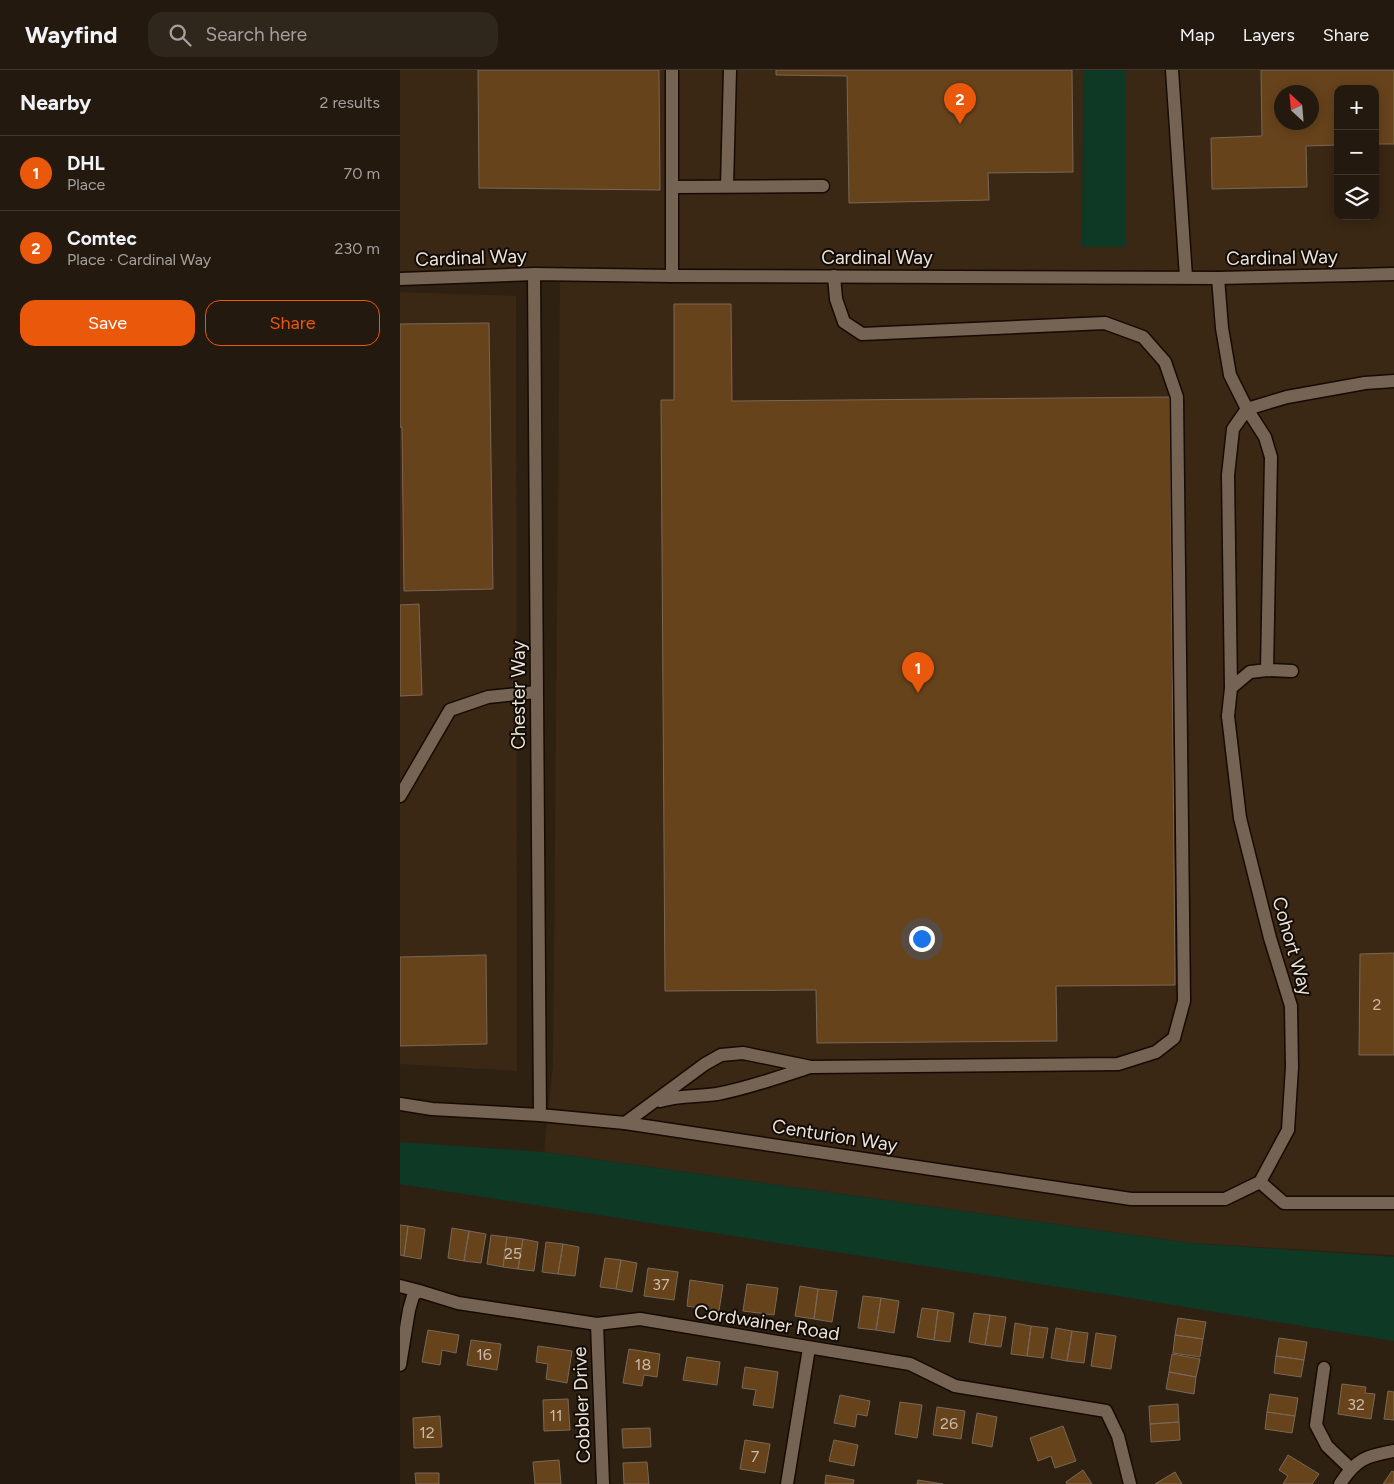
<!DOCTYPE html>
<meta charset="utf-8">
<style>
:root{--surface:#23190e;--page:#2f261c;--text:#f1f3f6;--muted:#a3a09e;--line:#40382e;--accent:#ea580c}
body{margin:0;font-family:Figtree,sans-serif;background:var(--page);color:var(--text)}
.controls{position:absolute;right:15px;top:15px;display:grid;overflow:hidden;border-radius:10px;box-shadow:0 2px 12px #0003}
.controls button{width:45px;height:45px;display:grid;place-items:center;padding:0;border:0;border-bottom:1px solid var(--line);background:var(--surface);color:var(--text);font:25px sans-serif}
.compass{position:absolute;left:874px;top:15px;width:45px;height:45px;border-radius:50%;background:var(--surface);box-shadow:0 2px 12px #0003;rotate:334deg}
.you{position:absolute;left:521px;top:868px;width:18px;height:18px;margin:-12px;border:4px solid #fff;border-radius:50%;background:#1a73e8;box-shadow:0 0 0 8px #1a73e833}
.badge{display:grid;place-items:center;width:32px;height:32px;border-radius:50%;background:var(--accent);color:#fff;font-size:16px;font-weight:700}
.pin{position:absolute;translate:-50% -41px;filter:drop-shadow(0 1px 2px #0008)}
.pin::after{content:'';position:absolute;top:26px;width:18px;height:15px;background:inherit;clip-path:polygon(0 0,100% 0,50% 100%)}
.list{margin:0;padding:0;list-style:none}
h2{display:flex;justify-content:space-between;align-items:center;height:65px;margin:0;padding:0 20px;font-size:21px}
h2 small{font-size:16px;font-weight:400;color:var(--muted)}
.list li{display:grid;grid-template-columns:32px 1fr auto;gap:15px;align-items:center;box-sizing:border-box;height:75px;padding:0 20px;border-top:1px solid var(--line)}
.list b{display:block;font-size:19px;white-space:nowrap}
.list p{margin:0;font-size:16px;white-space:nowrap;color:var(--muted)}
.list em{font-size:16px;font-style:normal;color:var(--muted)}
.actions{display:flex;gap:10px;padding:15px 20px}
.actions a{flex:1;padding:11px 0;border:1px solid var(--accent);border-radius:15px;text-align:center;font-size:18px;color:var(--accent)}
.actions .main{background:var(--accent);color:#fff}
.icon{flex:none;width:28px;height:28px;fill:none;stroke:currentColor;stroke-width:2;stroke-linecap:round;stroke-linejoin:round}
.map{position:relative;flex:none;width:994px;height:1414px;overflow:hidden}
header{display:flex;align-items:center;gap:30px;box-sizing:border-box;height:70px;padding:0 25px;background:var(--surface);border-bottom:1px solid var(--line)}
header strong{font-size:24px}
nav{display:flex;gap:28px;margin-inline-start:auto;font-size:18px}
.search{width:350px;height:45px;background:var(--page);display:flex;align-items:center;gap:12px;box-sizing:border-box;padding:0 18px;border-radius:15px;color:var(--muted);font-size:19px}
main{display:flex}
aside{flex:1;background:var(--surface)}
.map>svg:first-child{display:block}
.built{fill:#3a2714;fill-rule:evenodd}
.green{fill:#0d3925}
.building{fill:#67431c;stroke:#786857;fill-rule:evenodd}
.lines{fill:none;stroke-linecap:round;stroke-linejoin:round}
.lane-casing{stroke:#170a01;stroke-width:15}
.street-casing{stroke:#170a01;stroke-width:15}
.lane{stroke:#756454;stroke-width:12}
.street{stroke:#756454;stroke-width:12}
.labels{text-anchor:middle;stroke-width:4;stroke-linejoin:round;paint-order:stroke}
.number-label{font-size:16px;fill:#cbbaaa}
.street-label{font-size:19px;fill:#ece2d9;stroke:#120c06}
</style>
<header>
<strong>Wayfind</strong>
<div class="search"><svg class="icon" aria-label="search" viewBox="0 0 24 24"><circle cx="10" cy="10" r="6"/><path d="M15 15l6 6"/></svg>Search here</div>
<nav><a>Map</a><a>Layers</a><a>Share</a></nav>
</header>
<main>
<aside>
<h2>Nearby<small>2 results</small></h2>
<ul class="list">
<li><span class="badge">1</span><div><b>DHL</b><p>Place</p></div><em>70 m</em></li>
<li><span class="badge">2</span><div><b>Comtec</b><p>Place · Cardinal Way</p></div><em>230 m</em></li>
</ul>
<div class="actions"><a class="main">Save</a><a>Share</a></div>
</aside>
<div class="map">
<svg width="994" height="1414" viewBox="0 0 994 1414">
<rect width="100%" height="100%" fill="#2f2112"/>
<path class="built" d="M 0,0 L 994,0 L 994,1185 L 790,1173 L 144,1082 L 153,996 L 160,207 L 0,206 ZM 938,19 L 975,19 L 975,146 L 938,146 ZM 882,22 L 912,22 L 912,52 L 882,52 Z
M 0,222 L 116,226 L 117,1001 L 0,994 Z"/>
<path class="green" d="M 683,0 L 725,0 L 725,177 L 682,177 Z
M 0,1072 L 144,1082 L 790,1173 L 994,1187 L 994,1271 L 724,1227 L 0,1114 Z"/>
<path class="building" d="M 78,0 L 259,0 L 260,120 L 79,118 Z
M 376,0 L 672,0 L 673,102 L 588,103 L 589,130 L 449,133 L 447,6 L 376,5 Z
M 861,0 L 994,0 L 994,74 L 975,74 L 975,19 L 938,19 L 938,75 L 906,76 L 907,117 L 812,119 L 811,68 L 862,66 ZM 882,22 L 912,22 L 912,52 L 882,52 Z
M 274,234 L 331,234 L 332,331 L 770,327 L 775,915 L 656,916 L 657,971 L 417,973 L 416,920 L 265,921 L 261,330 L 274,330 Z
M 89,253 L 93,519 L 4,521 L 2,357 L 0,357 L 0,254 Z
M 19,534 L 22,625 L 0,626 L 0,535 Z
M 994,883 L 994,985 L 959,985 L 960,884 Z
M 86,885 L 87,974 L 0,976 L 0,887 Z
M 0,1155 L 8,1156 L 4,1186 L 0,1185 Z
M 8,1156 L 25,1159 L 21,1189 L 4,1186 Z
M 52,1158 L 69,1161 L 64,1191 L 48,1188 Z
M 69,1161 L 86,1164 L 81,1193 L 64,1191 Z
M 91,1165 L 107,1167 L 103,1197 L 87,1194 Z
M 107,1167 L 123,1169 L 118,1199 L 103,1197 Z
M 123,1169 L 138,1172 L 134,1201 L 118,1199 Z
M 146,1172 L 163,1174 L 158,1204 L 142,1202 Z
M 163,1174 L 179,1177 L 175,1206 L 158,1204 Z
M 205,1188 L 221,1190 L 216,1219 L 200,1217 Z
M 221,1190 L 237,1193 L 232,1222 L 216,1219 Z
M 248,1198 L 278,1202 L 274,1230 L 244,1226 Z
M 290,1210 L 323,1215 L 319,1241 L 287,1236 Z
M 347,1214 L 378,1218 L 374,1245 L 343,1241 Z
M 400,1216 L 418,1219 L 414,1249 L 395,1246 Z
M 418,1219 L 437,1221 L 432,1252 L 414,1249 Z
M 463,1226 L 481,1228 L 476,1260 L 458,1258 Z
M 481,1228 L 499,1231 L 494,1263 L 476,1260 Z
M 522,1238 L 538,1240 L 534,1270 L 517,1267 Z
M 538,1240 L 554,1243 L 550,1272 L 534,1270 Z
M 574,1243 L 590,1245 L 585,1275 L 569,1272 Z
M 590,1245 L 606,1247 L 601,1277 L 585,1275 Z
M 778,1248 L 806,1252 L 803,1269 L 775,1265 Z
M 615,1253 L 631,1256 L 627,1286 L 611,1284 Z
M 631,1256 L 648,1258 L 643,1288 L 627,1286 Z
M 656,1258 L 672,1261 L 667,1291 L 651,1288 Z
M 28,1260 L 59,1265 L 56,1283 L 42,1280 L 40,1295 L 22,1292 Z
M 672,1261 L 688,1263 L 684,1293 L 667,1291 Z
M 696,1263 L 716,1266 L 711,1299 L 691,1296 Z
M 775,1265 L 803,1269 L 800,1287 L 773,1283 Z
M 879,1268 L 907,1272 L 904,1290 L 876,1286 Z
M 71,1270 L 101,1274 L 97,1300 L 67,1295 Z
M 138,1276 L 172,1281 L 167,1313 L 146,1309 L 148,1294 L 136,1292 Z
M 229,1279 L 260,1284 L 257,1307 L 244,1305 L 242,1316 L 223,1313 Z
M 772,1284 L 800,1289 L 796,1307 L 769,1302 Z
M 876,1286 L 904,1290 L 901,1307 L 874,1303 Z
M 287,1287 L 320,1292 L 317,1315 L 283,1310 Z
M 345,1297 L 378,1302 L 373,1338 L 353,1335 L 356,1320 L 342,1318 Z
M 769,1302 L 796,1307 L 794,1324 L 766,1319 Z
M 942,1314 L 966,1317 L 965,1323 L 975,1324 L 971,1349 L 938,1344 Z
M 988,1321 L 994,1322 L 994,1350 L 984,1349 Z
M 870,1324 L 898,1328 L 895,1346 L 867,1342 Z
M 440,1325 L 470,1331 L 467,1346 L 457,1344 L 455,1357 L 434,1353 Z
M 168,1329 L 170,1360 L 144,1361 L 143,1330 Z
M 500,1332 L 522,1335 L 517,1368 L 495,1364 Z
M 778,1334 L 779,1352 L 750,1354 L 749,1336 Z
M 537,1337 L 565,1341 L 561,1369 L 533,1365 Z
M 867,1342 L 895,1346 L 892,1363 L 865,1359 Z
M 577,1343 L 597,1347 L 592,1377 L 572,1373 Z
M 40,1346 L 42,1377 L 14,1378 L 13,1348 Z
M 779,1352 L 780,1370 L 751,1372 L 750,1354 Z
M 663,1356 L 676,1391 L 655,1398 L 651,1386 L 638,1391 L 630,1368 Z
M 250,1358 L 251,1377 L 223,1378 L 222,1359 Z
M 345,1370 L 370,1374 L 365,1403 L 340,1399 Z
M 434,1370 L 458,1375 L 454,1396 L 429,1391 Z
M 888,1385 L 919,1404 L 912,1414 L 883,1414 L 888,1406 L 879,1400 Z
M 159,1390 L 161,1414 L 135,1414 L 133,1392 Z
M 247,1392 L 249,1414 L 224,1414 L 223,1393 Z
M 683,1400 L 692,1414 L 667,1414 L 666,1412 Z
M 992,1401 L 994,1402 L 994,1414 L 983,1414 Z
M 775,1402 L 782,1414 L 755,1414 Z
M 15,1403 L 39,1403 L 39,1414 L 16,1414 Z
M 426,1405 L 454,1410 L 453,1414 L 425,1414 Z
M 518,1410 L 543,1414 L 517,1414 Z"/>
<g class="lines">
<g class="lane-casing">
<path id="lane" d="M 272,0 L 272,206
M 772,0 L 786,207
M 327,116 L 330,0
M 272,117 L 423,116
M 954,205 L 994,204
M 818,208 L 822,258 L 830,305 L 847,339 L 865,367 L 871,387 L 867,600
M 831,618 L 828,405 L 833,359 L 847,339 L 887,327 L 965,313 L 994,311
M 828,646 L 831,618 L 850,602 L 867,600 L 892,601
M 0,726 L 50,640 L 88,627 L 136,622
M 260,1031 C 280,1025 297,1027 317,1024 C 349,1018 379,1007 410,997
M 225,1053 L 305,994 L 321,985 L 343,983 L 411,997 L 718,994 L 756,982 L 774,968 L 784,931 L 777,327 L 765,292 L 743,267 L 705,253 L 462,264 L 444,252 L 436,229 L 434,206
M 860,1112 L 884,1133 L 994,1133"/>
</g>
<g class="street-casing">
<path id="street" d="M 134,204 L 140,1045
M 0,209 L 134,204 L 272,206 L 818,208 L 954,205
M 0,1034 L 32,1039 L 140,1045 L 225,1053 L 731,1129 L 825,1129 L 860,1112 L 888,1060 L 892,997 L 891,936 L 870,868 L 840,748 L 828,646
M 0,1216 L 19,1221
M 197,1254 L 203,1414
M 0,1295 L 9,1240 L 13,1226 L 19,1221 L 58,1233 L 197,1254 L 240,1249 L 510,1294 L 555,1316 L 706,1341 L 718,1366 L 730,1414
M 924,1298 L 916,1355 L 927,1376 L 950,1398
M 387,1414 L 409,1278
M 940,1414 C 956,1389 966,1386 994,1381"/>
</g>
<use href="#lane" class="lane"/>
<use href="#street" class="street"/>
</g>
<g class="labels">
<g class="number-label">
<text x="977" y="940">2</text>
<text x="113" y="1189">25</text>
<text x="261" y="1220">37</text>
<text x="84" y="1290">16</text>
<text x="243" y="1300">18</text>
<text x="956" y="1340">32</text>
<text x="156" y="1351">11</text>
<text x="549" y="1359">26</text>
<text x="27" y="1368">12</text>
<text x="355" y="1392">7</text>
</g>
<g class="street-label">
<text transform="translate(71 187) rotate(-2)" y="7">Cardinal Way</text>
<text x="477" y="194">Cardinal Way</text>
<text transform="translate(882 187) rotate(-1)" y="7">Cardinal Way</text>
<text transform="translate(118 625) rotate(-90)" y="7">Chester Way</text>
<text transform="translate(893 876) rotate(74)" y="7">Cohort Way</text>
<text transform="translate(435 1065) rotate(9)" y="7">Centurion Way</text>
<text transform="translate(367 1252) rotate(9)" y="7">Cordwainer Road</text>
<text transform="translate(181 1335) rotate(-92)" y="7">Cobbler Drive</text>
</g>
</g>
</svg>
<div class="controls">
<button>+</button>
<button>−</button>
<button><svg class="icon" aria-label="layers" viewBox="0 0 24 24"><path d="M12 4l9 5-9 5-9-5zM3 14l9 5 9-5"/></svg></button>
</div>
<svg class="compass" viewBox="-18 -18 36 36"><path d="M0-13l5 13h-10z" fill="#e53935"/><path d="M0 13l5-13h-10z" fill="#a3a09e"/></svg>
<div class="you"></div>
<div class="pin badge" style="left:518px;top:623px">1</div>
<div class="pin badge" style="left:560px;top:54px">2</div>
</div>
</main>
